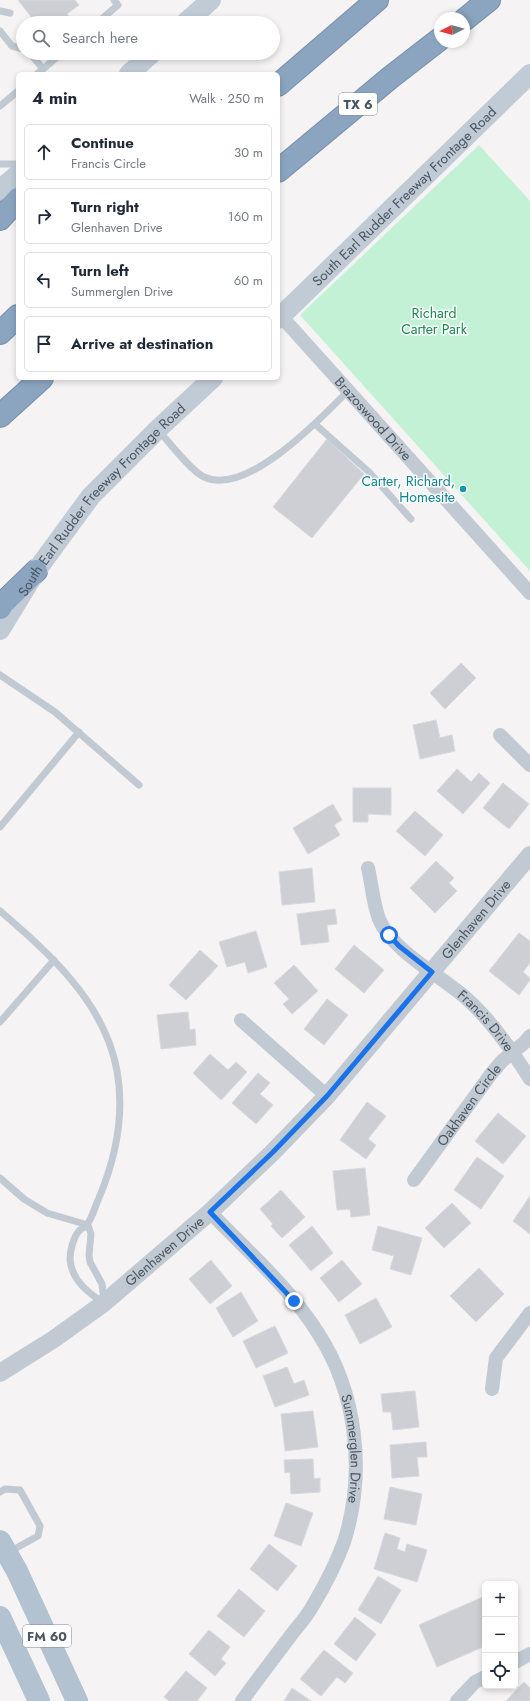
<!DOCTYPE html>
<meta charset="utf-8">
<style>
:root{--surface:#fff;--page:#f6f6f7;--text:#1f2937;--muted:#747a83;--line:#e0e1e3}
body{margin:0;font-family:Jost,sans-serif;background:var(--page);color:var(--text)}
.controls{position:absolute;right:12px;bottom:12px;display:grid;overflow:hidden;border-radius:6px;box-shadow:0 2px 6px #0003}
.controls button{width:36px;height:36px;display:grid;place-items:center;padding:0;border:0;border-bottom:1px solid var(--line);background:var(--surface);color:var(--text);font:20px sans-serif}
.compass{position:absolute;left:434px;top:12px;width:36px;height:36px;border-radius:50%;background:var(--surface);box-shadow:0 2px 6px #0003;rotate:264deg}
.stop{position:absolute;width:12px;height:12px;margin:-9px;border:3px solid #1a73e8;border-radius:50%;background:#fff}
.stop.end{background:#1a73e8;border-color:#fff;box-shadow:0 1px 4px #0008}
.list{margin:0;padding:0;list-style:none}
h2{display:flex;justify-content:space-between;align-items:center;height:52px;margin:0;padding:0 16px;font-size:17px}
h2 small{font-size:13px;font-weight:400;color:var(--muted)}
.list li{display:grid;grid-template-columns:26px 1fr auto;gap:12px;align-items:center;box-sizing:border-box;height:56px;margin:0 8px 8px;padding:0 8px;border:1px solid var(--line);border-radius:6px}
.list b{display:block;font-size:15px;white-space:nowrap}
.list p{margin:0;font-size:13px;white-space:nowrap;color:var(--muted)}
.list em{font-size:13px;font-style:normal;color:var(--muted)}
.icon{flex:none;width:22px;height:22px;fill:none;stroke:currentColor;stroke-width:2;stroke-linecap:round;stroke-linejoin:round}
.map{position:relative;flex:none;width:530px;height:1701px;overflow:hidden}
.search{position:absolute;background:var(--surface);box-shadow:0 2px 6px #0003;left:16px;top:16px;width:264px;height:44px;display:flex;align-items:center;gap:10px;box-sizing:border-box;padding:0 14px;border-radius:22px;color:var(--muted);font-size:15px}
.panel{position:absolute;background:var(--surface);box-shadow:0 2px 6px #0003;left:16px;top:72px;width:264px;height:308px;border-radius:6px}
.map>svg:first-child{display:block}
.green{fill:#c3f1d5}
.building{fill:#cdcfd5;stroke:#d7d9de}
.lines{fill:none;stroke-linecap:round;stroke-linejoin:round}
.motorway-casing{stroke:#7690ad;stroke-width:24}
.service{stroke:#c1cad2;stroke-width:7}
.minor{stroke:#c1cad2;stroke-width:14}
.tertiary{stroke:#c1cad2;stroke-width:18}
.secondary{stroke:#c1cbd6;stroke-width:20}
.primary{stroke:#b3c2d1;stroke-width:22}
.motorway{stroke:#8ba5c1;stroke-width:22}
.route{stroke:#1a73e8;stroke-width:5}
.culture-dot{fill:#0f9aa8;stroke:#fff;stroke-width:1.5}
.labels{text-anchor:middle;stroke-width:3;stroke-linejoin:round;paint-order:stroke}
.shield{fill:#fff;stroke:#808990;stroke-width:1}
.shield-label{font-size:13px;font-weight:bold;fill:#4a5661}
.street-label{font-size:14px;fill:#4a5661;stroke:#fff}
.park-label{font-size:14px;fill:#17864f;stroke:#fff}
.culture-label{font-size:14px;fill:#0d838f;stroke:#fff;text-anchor:end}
</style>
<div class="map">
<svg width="530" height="1701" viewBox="0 0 530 1701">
<rect width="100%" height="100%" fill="#f5f3f3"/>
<path class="green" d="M 479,145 L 530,201 L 530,571 L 300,315 Z"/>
<path class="building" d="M 18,0 L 75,0 L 79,5 L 67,14 L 72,20 L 68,23 L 36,23 Z
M 327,439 L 364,474 L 312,538 L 273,507 Z
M 461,663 L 476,678 L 445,709 L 430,693 Z
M 436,720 L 440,738 L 452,735 L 455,751 L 420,759 L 413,725 Z
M 457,769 L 471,782 L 479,773 L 490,783 L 463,814 L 437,791 Z
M 503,783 L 529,804 L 509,829 L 483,808 Z
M 353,788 L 391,788 L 391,815 L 368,814 L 368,822 L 353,822 Z
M 333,804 L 342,820 L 334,825 L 340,835 L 308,854 L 293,828 Z
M 415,811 L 443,835 L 425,856 L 396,831 Z
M 436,861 L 454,878 L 449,883 L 457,891 L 435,913 L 410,888 Z
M 312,868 L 315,902 L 282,905 L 279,872 Z
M 335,909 L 337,924 L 327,925 L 329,942 L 301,945 L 297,914 Z
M 256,931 L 267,967 L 248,973 L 245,962 L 227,967 L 219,942 Z
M 519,933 L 530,941 L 530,963 L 523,972 L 530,978 L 530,980 L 519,995 L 489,971 Z
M 354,945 L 384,970 L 364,993 L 335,969 Z
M 200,950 L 218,966 L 186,1000 L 169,985 Z
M 294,965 L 318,991 L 292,1014 L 283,1004 L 289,999 L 274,983 Z
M 327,999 L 348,1015 L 324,1045 L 304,1029 Z
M 188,1012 L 190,1030 L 195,1029 L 196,1045 L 161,1049 L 157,1015 Z
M 210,1054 L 228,1070 L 236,1062 L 247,1072 L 221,1100 L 193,1073 Z
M 258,1073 L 270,1083 L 260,1094 L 273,1105 L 256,1124 L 232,1103 Z
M 367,1102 L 386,1116 L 368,1139 L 376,1145 L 366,1159 L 340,1140 Z
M 498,1113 L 526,1136 L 503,1164 L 475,1141 Z
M 477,1157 L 504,1176 L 481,1209 L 454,1190 Z
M 365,1168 L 370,1215 L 351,1217 L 350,1209 L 337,1210 L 333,1171 Z
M 281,1190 L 305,1217 L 282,1238 L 271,1226 L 273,1224 L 260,1209 Z
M 530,1196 L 530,1234 L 513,1221 Z
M 452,1203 L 471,1223 L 444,1248 L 425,1228 Z
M 312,1226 L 333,1253 L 311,1271 L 289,1245 Z
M 378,1226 L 422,1238 L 411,1275 L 390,1269 L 394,1256 L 372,1250 Z
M 211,1260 L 232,1286 L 210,1304 L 189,1279 Z
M 342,1260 L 362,1284 L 339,1302 L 320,1278 Z
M 479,1268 L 504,1294 L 476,1322 L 450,1296 Z
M 241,1292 L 258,1321 L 233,1337 L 216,1308 Z
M 376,1298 L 392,1327 L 360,1344 L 345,1315 Z
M 275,1326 L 288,1353 L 256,1368 L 243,1341 Z
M 287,1367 L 294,1384 L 304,1380 L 309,1395 L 275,1407 L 263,1376 Z
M 415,1391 L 419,1427 L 393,1430 L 391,1412 L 383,1412 L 381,1394 Z
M 313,1411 L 318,1447 L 285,1451 L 281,1414 Z
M 426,1442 L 427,1457 L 417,1457 L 419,1476 L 392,1478 L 390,1445 Z
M 313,1459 L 314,1479 L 320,1478 L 320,1492 L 291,1494 L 290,1472 L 285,1473 L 284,1460 Z
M 390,1487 L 422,1494 L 416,1525 L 384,1519 Z
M 286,1503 L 313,1513 L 301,1546 L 274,1536 Z
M 385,1533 L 400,1538 L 397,1549 L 405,1552 L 407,1544 L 427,1550 L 417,1582 L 374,1569 Z
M 269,1544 L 297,1566 L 277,1591 L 250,1569 Z
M 378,1576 L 401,1590 L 381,1624 L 358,1610 Z
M 239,1589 L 265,1611 L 244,1637 L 217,1616 Z
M 485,1596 L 485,1646 L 437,1667 L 419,1625 Z
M 355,1617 L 376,1634 L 356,1661 L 334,1644 Z
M 209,1630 L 230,1647 L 221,1659 L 226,1663 L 215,1676 L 189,1654 Z
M 324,1650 L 353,1673 L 345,1683 L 337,1677 L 321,1696 L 300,1679 Z
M 186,1671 L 207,1688 L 197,1701 L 169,1701 L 164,1697 Z
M 524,1682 L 530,1688 L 530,1701 L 506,1701 Z
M 292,1688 L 311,1701 L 284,1701 Z"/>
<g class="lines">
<g class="motorway-casing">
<path id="motorway" d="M 464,20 L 489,0
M 278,85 L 377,0
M 278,171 L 391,77 L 440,39
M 0,219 L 18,199
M 0,333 L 18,316
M 0,416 L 42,378
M 0,608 L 3,603 L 36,571"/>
</g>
<path class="service" d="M 0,11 L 10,13
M 97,23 L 118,5 L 114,0
M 0,31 L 12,46 L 23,49
M 30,53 L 43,69
M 37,74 L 62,53
M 0,106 L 18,91
M 0,164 L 18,164
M 315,424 L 369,472 L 411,519
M 159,431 C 169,442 191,471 204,477 C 247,497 321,418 348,391
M 0,675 L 55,712 L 139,785
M 0,827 L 79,732
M 0,911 C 50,954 105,1003 117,1071 C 125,1115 116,1157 99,1198 C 95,1206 93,1216 88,1223 C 86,1227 82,1228 79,1231 C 73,1238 70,1251 70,1260 C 72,1280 88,1293 104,1303
M 0,1022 L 54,960
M 0,1178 L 24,1199 L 47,1213 L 88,1225
M 88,1225 L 91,1234 L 89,1255 L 90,1262 L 102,1284 L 104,1301
M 0,1492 L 5,1489 L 20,1490 L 40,1526 L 38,1536 L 9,1552"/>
<g class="minor">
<path id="s1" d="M 281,316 L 530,593"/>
<path d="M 500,735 L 530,765"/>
<path id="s2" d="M 368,868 C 372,885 373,903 379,919 C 391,950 441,976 466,998 C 492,1021 512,1050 530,1079"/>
<path d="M 241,1020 L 327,1096"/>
<path id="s3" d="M 414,1180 L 491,1074 L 502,1061 L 524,1043 L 530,1036"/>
<path id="s4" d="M 210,1212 C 246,1250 290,1288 318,1333 C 357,1393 366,1473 344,1542 C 336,1564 324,1587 312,1607 C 306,1618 296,1628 289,1638 C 273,1659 257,1680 242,1701"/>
<path d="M 492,1389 L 496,1358 L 530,1313"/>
<path d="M 515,1662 L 530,1654"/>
<path d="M 457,1701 L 475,1682 L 485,1677"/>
</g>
<path class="tertiary" id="s5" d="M 0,1373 L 54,1339 L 104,1303 L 210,1212 L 273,1152 L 327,1096 L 530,855"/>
<g class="secondary">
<path d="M 185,23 L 211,0"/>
<path d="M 129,74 L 152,53"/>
<path d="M 0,190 L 18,174"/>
<path id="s6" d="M 278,319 L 530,74"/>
<path id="s7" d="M 0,630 L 36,571 L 91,496 L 158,429 L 213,378"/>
</g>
<path class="primary" d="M 0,1541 L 17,1571 L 77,1701
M 0,1617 L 39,1701"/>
<use href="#motorway" class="motorway"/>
</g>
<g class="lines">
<path class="route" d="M 294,1301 L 210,1212 L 273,1152 L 327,1096 L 432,972 L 399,946 L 389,935"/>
</g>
<circle class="culture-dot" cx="463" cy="489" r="4"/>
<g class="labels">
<g class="shield">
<rect x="339" y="93" width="38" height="22" rx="3"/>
<rect x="23" y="1625" width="48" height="22" rx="3"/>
</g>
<g class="shield-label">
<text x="358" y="109">TX 6</text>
<text x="47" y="1641">FM 60</text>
</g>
<g class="street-label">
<text dy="5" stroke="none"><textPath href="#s6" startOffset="176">South Earl Rudder Freeway Frontage Road</textPath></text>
<text dy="5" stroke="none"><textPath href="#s1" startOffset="138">Brazoswood Drive</textPath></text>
<text dy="5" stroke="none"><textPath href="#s7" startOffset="166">South Earl Rudder Freeway Frontage Road</textPath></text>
<text dy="5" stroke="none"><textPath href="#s5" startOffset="661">Glenhaven Drive</textPath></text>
<text dy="5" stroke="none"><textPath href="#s2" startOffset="201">Francis Drive</textPath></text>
<text dy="5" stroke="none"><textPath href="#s3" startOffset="93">Oakhaven Circle</textPath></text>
<text dy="5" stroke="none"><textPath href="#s5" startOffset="205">Glenhaven Drive</textPath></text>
<text dy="5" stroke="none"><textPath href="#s4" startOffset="285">Summerglen Drive</textPath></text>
</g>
<g class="park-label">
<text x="434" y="318">Richard<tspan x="434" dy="16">Carter Park</tspan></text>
</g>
<g class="culture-label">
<text x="455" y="486">Carter, Richard,<tspan x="455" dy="16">Homesite</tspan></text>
</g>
</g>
</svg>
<div class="controls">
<button>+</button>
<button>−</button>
<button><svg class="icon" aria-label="locate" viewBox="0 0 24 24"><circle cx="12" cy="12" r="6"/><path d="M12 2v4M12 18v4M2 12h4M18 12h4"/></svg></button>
</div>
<svg class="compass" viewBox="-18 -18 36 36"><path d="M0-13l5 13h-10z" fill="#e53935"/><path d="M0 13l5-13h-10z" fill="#747a83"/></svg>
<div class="stop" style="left:389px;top:935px"></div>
<div class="stop end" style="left:294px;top:1301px"></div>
<div class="search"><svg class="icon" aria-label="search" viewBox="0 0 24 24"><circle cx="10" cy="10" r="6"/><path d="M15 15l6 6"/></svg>Search here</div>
<section class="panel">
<h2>4 min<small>Walk · 250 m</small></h2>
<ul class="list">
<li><svg class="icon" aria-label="ahead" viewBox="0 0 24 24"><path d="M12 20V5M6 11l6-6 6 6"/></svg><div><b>Continue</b><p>Francis Circle</p></div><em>30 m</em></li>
<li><svg class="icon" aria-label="right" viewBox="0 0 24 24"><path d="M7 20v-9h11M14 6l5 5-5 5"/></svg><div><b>Turn right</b><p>Glenhaven Drive</p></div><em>160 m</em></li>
<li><svg class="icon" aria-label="left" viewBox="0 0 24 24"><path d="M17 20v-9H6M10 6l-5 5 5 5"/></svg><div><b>Turn left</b><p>Summerglen Drive</p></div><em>60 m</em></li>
<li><svg class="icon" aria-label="arrive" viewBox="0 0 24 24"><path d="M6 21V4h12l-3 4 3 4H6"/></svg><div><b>Arrive at destination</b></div></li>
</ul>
</section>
</div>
